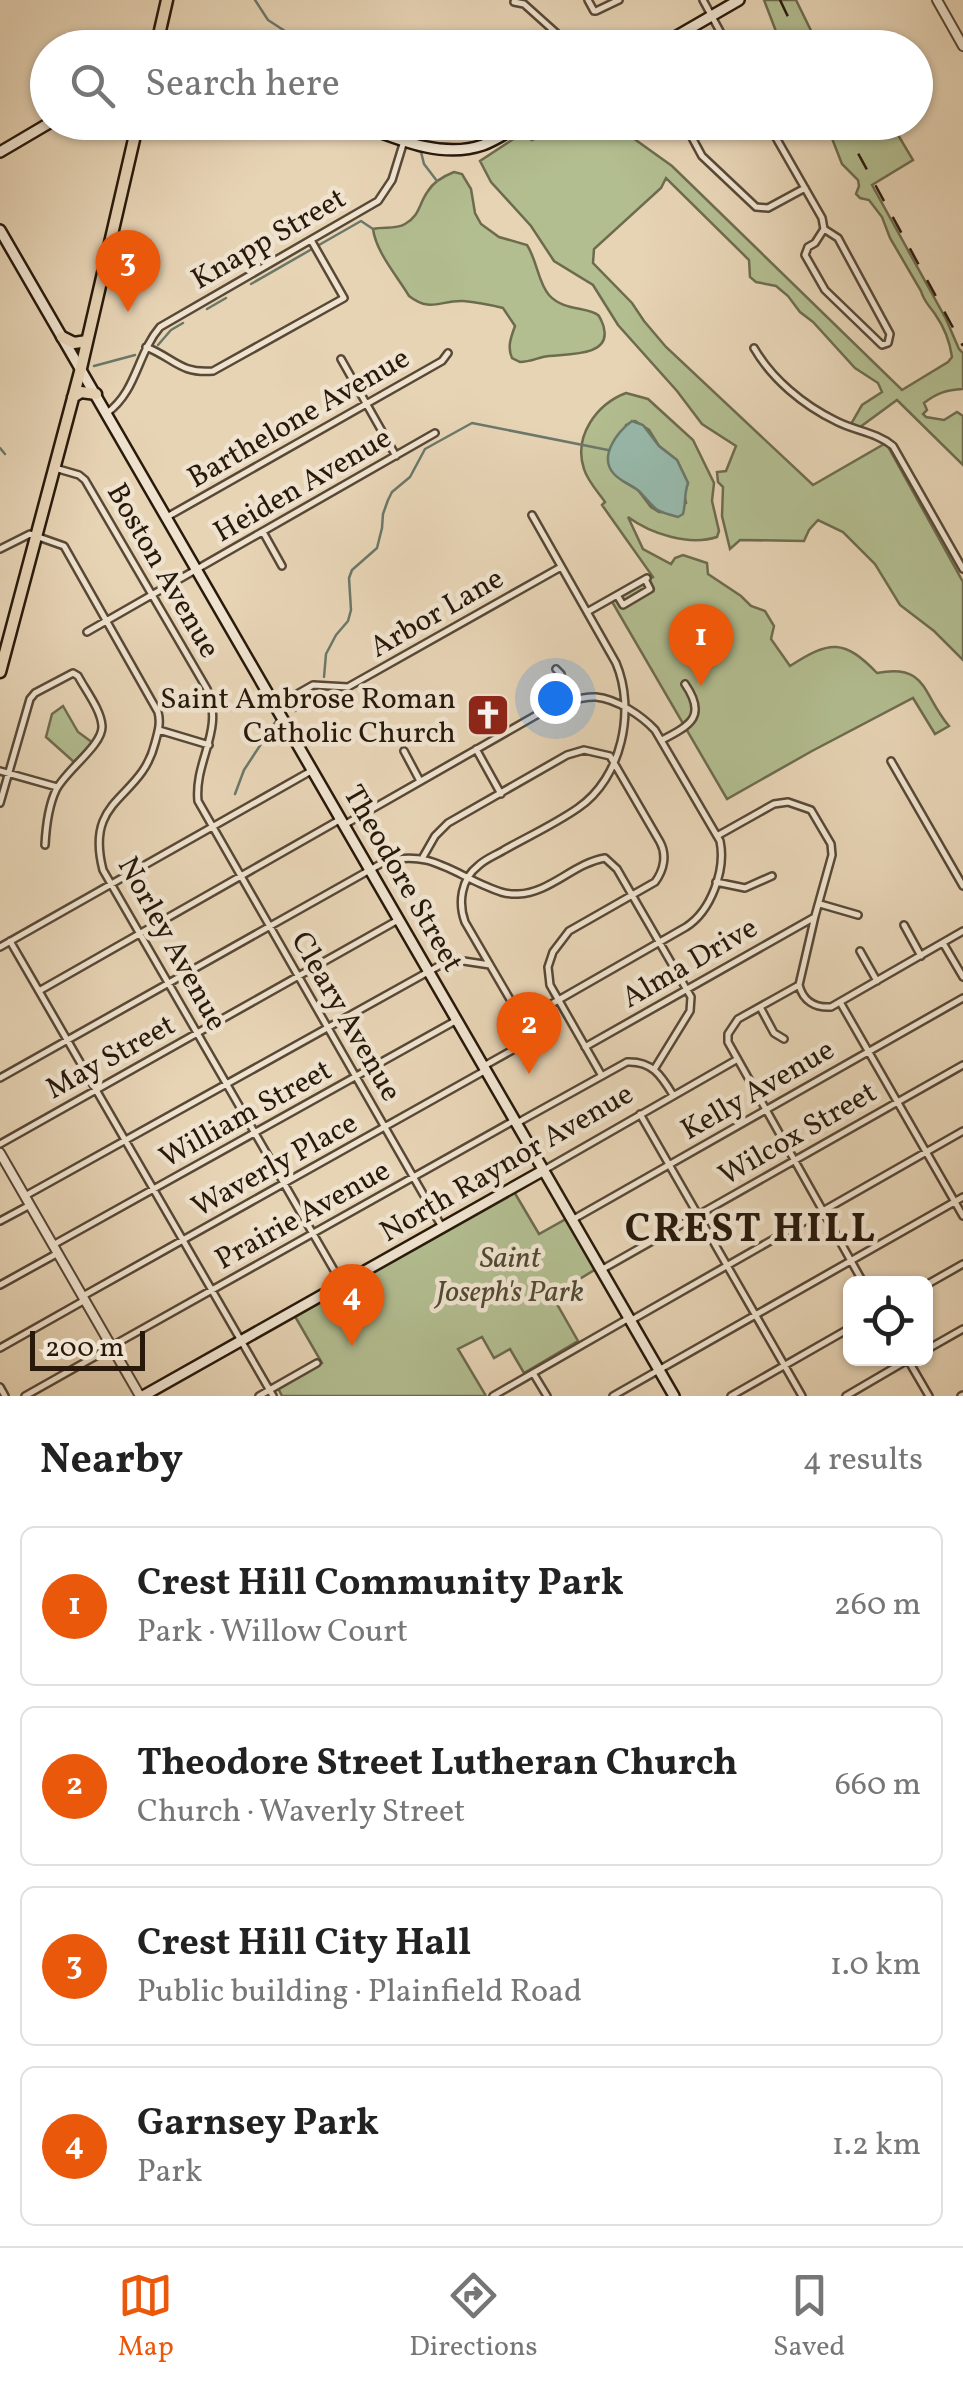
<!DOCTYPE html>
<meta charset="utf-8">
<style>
:root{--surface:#fff;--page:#f6f6f6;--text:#222;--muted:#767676;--line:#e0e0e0;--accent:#ea580c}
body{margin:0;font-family:Vollkorn,serif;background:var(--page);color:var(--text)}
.controls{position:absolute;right:30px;bottom:30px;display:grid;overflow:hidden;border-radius:15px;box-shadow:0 2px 8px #0004}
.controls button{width:90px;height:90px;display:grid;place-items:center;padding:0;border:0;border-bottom:2px solid var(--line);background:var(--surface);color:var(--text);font:50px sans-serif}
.scale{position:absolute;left:30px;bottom:25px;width:115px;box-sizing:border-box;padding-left:10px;border:5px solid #28190b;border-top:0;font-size:28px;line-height:35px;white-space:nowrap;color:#28190b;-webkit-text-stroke:8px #efe3cf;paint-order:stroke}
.you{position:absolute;left:555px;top:698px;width:35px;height:35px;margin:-25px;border:8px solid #fff;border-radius:50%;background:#1a73e8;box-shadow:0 0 0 15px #1a73e833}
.badge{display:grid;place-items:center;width:65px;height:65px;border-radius:50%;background:var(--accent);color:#fff;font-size:32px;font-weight:700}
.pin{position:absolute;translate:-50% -82px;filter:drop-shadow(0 2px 5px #0008)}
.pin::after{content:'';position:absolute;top:52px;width:35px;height:30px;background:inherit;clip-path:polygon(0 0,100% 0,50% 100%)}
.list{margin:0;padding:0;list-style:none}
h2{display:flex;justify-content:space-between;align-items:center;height:130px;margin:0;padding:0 40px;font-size:42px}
h2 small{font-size:32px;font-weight:400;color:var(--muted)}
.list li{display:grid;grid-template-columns:65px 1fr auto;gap:30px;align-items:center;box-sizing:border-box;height:160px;margin:0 20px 20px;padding:0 20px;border:2px solid var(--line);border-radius:15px}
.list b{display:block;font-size:38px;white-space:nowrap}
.list p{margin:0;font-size:32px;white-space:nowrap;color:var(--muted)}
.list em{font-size:32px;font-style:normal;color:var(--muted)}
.icon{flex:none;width:55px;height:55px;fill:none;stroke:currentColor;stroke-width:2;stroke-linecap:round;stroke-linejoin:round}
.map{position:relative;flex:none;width:963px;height:1396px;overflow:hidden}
.search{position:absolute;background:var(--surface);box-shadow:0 2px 8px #0004;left:30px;right:30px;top:30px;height:110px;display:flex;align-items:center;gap:25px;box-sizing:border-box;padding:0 35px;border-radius:55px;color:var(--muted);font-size:38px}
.sheet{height:850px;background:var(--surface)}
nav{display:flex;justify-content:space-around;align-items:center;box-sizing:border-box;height:140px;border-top:2px solid var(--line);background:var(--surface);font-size:28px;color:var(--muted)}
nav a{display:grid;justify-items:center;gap:5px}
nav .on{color:var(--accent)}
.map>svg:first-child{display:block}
.green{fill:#b2bd90;stroke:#6d6b4e;stroke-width:2.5;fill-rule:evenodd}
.water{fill:#97b8aa;stroke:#6b786a;stroke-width:2.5}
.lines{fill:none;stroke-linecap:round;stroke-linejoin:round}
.stream{stroke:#6b786a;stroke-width:2.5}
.minor-casing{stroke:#584836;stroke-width:10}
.tertiary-casing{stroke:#584836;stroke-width:12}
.secondary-casing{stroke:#28190b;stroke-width:14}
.primary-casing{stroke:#28190b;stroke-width:15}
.minor{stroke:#efe3cf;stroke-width:5}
.tertiary{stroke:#efe3cf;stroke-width:8}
.secondary{stroke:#efe3cf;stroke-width:9}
.primary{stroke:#e7d4b5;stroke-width:10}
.rail{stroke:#28190b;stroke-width:2.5;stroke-dasharray:18 18;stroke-linecap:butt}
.labels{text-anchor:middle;stroke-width:9;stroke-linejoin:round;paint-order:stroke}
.street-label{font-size:30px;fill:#28190b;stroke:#efe3cf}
.poi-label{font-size:30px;fill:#28190b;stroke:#efe3cf;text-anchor:end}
.park-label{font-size:30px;font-style:italic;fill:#514a33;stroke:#efe3cf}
.district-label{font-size:40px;font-weight:bold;letter-spacing:2.5px;fill:#28190b;stroke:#efe3cf}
</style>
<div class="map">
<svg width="963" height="1396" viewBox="0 0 963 1396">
<rect width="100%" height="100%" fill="#e7d4b5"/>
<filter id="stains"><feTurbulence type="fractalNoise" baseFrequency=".002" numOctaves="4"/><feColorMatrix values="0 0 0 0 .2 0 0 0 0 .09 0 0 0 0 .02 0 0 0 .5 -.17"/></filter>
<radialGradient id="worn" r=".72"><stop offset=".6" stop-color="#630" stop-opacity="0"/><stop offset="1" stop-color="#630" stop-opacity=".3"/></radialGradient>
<path class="green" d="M 764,0 L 796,0 L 819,47 L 782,47 Z
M 557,123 L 612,123 L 672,166 L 902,390 L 948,362 L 952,357 C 950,342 944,327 935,314 C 929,305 924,302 921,291 L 890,238 L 882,217 L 869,200 L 860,198 L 856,194 L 859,186 L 858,180 L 842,164 L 826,123 L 891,123 L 913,160 L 872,185 L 946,319 L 959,349 L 963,353 L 963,389 C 946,390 937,393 924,403 L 927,410 L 923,414 L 926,417 L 944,420 L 957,412 L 963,416 L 963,465 L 897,400 L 860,427 L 851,424 L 862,405 L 882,392 L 878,383 L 855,368 L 813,322 L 800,312 L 788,296 L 776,286 L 756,282 L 750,277 L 749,260 L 666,178 L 661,188 L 594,249 L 593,263 L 632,303 L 644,321 L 666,347 L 813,485 L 886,443 L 963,582 L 963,660 L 934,631 L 900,605 L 875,564 L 843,532 L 818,520 L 809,530 L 804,541 L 740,540 L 730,549 L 722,516 L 723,487 L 718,482 L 717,472 L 726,471 L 736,446 L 702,424 L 677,391 L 618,325 L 593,285 L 554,261 L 531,226 L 491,182 L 480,161 L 521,134 L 532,140 L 553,130 Z
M 454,172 L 462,174 L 471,189 L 475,213 L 481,224 L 499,237 L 527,245 C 537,260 538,283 549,295 C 563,311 588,307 598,315 C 600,317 604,326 604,329 C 611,359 560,353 543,357 C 535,359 529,362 520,362 L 512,358 C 507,347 511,337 515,326 L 503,308 C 491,305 476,302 463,301 C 440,300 431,313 409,296 C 397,276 376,252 373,229 C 384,226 395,230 405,224 C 420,216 419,203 428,191 C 434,181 444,176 454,172 Z
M 626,393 L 648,399 L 693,440 L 714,483 L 712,501 L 719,531 L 717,537 C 689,546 651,534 628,517 L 643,549 L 671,564 L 675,558 L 683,555 L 707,563 L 708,574 L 741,596 L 751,606 L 765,611 L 774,626 L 771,639 L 790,666 C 830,640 844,639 877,673 C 928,663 922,695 949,726 L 935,734 L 913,698 L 812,751 L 727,799 L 611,600 L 653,577 L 602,505 L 605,502 C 598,492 587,480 584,469 C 573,436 597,404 626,393 ZM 635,421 L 649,430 L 659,446 L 677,460 L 688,483 L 684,494 L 686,503 L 664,512 L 659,512 L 651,507 L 638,490 L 623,481 L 626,425 Z
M 63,706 L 78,732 L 93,743 L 74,762 L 46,737 L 52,714 Z
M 513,1190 L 539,1234 L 566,1219 L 596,1269 L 555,1294 L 553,1297 L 578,1341 L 524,1373 L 510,1349 L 494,1358 L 482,1337 L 458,1349 L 486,1396 L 282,1396 L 278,1388 L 322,1363 L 293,1313 Z"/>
<path class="water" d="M 632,421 L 643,425 L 659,446 L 677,460 L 688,483 C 684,494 686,503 683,514 L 678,517 C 652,510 657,510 640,492 C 633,485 621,482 614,474 C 598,457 617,432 632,421 Z"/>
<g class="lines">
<path class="stream" d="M 255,0 L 268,20 L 288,33 L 302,48
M 399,122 L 410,131
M 421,152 L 424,164 L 437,181
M 319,245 L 361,221 L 373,229
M 251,284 L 312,249
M 207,309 L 226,298
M 158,345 L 171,330 L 183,323
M 94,366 L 135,355
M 0,448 L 5,454
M 324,677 L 326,654 L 336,635 L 348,621 L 351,610 L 349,578 L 352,570 L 377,548 L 382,528 L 383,514 L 388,500 L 392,492 L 410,477 L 425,449 L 472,423 L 608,450
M 295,711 L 318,694
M 235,794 L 244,770 L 276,721"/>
<g class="minor-casing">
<path id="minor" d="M 588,0 L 594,11 L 596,11 L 619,0
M 703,0 L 729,48
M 514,2 L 524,4 L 573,48
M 694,122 L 689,132 L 702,156 L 756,207 L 768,208 L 805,188
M 767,122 L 822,218 L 824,229
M 824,229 L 838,238 L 890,334 L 888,343 L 882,345 L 825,290 L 805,255 L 808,247 L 815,243 Z
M 146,347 C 174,358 180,374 213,371 L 344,298 L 311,240
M 754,348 C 772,379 803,405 836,421 C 855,431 876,432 893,446 L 963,569
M 341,359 L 396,456
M 107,413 C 137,391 137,354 160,327 L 378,201 L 392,180 L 404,141
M 55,468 L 79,475 L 85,480 L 207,689 C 225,731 194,760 198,801 L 442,1227
M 167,517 L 442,361 L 448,353
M 263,532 L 282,566
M 0,549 L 30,534 L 64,546 L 158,712 C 161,723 158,732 155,743 C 141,801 84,796 103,870 L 342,1284
M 617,595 L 623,605 L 650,589 L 646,581
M 587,612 L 647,578
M 87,632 L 435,433
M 556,669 L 561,674 L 567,702
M 276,706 L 313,685 L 348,687 L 561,567
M 159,730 L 209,745
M 662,740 C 691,725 707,716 685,684
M 476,749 L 501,794
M 404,751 L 420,781
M 891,761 L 963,886
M 0,771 L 57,787
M 0,803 L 30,699 L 35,693 L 73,673 L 78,676 C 86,691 101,710 102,726 C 103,745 66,770 56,790 C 48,807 46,826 45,845
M 344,825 L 554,705 C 567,702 583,696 596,697 C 617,699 642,716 655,730 L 720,841 C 726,870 711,911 686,927 L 548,1006 L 536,1010 L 517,1011
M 717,836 L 774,804 L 788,802 L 811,810 L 831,844 L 832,855 L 815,916 L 799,985
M 423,857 L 435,836 L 448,823 L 567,755 L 584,750 L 610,756 L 660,842 C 667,855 664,870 655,882 L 569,931 L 553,952 L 548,967 L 550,985 L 602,1076
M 716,882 L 745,888 L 772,876
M 820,904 L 858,915
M 904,925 L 921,956
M 10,941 L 273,1396
M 943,943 L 963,977
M 0,947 L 311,771
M 860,951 L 877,981
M 799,985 L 738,1019 L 728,1034 L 728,1042 L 864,1284
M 799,985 C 803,1001 815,1008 831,1007 L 963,931
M 39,991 L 341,819
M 840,1002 L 963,1216
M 760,1007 L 774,1033 L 784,1039
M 585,1047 L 813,918
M 484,1066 L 525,1043 L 529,1038 L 529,1032 L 465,922 C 458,903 461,879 478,866 C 485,859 496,855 504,850 C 529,836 555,824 578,808 C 622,778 636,710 616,663 L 532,515
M 0,1078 L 384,862 C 424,850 446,868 481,884 C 493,889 504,895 518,894 C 550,893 574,863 605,858 L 617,869 L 691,997 L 690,1011 L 655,1068
M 640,1114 L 802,1396
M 517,1123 L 627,1062 C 652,1061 661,1075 673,1095
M 0,1144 L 398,920
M 544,1170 L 736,1060
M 25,1196 L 444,963 L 457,960 L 490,965
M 572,1220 L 963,998
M 0,1221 L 30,1205
M 53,1245 L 457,1020
M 601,1270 L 963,1065
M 0,1285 L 58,1253
M 926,1285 L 963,1264
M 83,1296 L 486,1070
M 630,1321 L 963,1131
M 112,1346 L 515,1120
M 0,1348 L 85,1300
M 926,1350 L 963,1329
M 908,1360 L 929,1396
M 533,1373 L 547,1396
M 0,1387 L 5,1396
M 25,1396 L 112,1347
M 259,1396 L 317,1363
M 493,1396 L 629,1318
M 613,1396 L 963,1197
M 731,1396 L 850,1328
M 846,1396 L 911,1358
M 961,1396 L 963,1395"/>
</g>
<g class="tertiary-casing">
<path id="tertiary" d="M 937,0 L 963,46
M 0,1153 L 140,1396"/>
</g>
<g class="secondary-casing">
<path id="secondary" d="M 656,48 L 739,0
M 353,122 C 393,137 440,160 483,145 C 497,140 511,130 524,122
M 0,152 L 51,122
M 0,230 L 674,1396
M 143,1396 L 544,1170"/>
</g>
<g class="primary-casing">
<path id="primary" d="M 156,48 L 167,0
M 62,337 L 74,343 L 87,341
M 73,397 L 81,392 L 96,394
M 0,672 L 81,368 L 138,122"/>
</g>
<use href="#minor" class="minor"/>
<use href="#tertiary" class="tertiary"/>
<use href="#secondary" class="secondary"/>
<use href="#primary" class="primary"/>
<path class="rail" d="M 780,0 L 803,48
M 841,122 L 963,346"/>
</g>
<defs>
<g id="church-square" transform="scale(2.25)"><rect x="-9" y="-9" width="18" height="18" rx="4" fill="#8f2418" stroke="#efe3cf"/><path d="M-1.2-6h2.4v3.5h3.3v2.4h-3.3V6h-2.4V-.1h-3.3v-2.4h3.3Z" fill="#fff"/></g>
</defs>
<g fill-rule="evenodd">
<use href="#church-square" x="488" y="715"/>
</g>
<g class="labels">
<g class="street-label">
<text transform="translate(268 238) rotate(-30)" y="10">Knapp Street</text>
<text transform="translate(298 417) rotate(-30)" y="10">Barthelone Avenue</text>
<text transform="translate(302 484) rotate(-30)" y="10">Heiden Avenue</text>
<text transform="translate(164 570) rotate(60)" y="10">Boston Avenue</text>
<text transform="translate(436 612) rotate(-30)" y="10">Arbor Lane</text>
<text transform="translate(404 878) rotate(60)" y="10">Theodore Street</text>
<text transform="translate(173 943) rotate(61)" y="10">Norley Avenue</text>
<text transform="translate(689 962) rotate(-30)" y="10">Alma Drive</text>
<text transform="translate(347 1016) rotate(60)" y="10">Cleary Avenue</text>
<text transform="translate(110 1056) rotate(-29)" y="10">May Street</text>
<text transform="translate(757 1089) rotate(-30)" y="10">Kelly Avenue</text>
<text transform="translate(245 1113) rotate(-29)" y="10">William Street</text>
<text transform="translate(797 1133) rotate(-30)" y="10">Wilcox Street</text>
<text transform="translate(506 1162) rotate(-30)" y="10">North Raynor Avenue</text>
<text transform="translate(274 1164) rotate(-29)" y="10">Waverly Place</text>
<text transform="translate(302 1214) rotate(-29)" y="10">Prairie Avenue</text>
</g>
<g class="poi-label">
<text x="456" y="708">Saint Ambrose Roman<tspan x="456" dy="34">Catholic Church</tspan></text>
</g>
<g class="park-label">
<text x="510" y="1267">Saint<tspan x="510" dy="34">Joseph's Park</tspan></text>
</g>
<g class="district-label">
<text x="751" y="1241">CREST HILL</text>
</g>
</g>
<rect width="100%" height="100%" filter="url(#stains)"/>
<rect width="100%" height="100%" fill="url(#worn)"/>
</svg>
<div class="controls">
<button><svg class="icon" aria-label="locate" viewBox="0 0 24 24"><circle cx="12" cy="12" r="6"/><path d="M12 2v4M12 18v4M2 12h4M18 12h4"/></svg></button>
</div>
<div class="scale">200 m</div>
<div class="you"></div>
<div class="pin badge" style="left:701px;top:686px">1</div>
<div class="pin badge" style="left:529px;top:1074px">2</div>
<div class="pin badge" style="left:128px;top:312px">3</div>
<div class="pin badge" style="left:352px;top:1346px">4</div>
<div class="search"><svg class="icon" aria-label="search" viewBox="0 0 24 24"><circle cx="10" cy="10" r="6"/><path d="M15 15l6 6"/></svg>Search here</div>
</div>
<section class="sheet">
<h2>Nearby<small>4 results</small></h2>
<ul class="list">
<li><span class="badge">1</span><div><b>Crest Hill Community Park</b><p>Park · Willow Court</p></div><em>260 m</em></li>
<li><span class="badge">2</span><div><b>Theodore Street Lutheran Church</b><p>Church · Waverly Street</p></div><em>660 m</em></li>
<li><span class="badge">3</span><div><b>Crest Hill City Hall</b><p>Public building · Plainfield Road</p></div><em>1.0 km</em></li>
<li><span class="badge">4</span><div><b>Garnsey Park</b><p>Park</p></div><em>1.2 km</em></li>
</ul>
</section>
<nav>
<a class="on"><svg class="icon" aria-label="map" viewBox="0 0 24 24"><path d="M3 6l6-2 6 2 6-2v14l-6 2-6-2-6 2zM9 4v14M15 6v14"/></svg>Map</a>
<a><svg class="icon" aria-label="directions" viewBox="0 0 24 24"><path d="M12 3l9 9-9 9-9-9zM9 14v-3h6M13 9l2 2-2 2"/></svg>Directions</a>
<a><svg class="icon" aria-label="saved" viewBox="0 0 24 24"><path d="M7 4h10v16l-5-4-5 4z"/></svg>Saved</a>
</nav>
